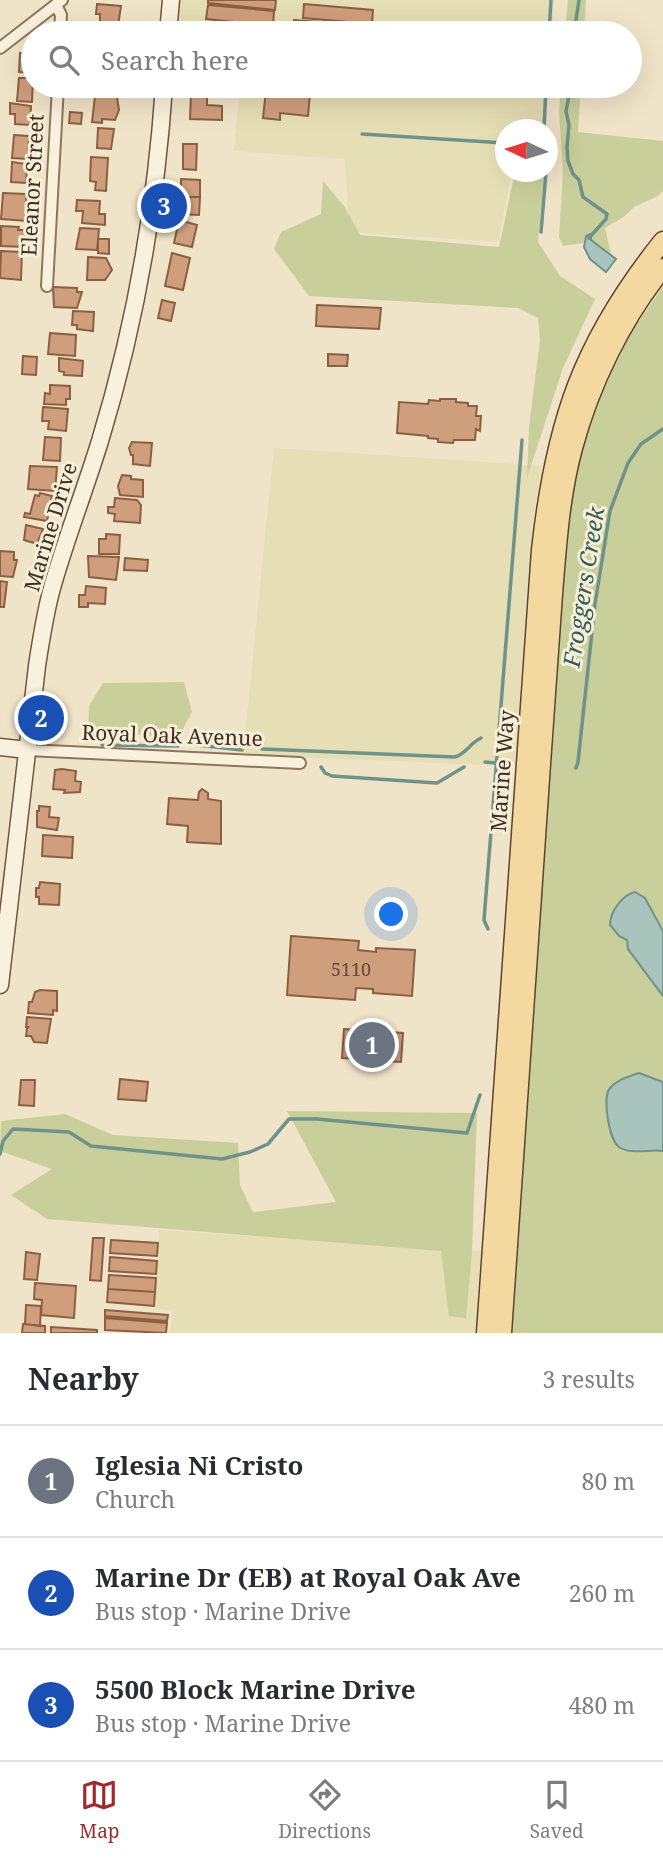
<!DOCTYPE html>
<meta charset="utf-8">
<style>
:root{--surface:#fff;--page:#f2f2f3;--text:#2b2b33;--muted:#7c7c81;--line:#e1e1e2;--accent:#9e2a2b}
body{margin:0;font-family:"Noto Serif",serif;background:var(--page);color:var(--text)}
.compass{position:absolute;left:495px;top:119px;width:63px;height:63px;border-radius:50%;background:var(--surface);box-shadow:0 7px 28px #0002;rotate:274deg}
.you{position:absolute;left:392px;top:915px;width:24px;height:24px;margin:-18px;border:5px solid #fff;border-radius:50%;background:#1a73e8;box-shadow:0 0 0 10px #1a73e833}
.badge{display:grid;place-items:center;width:46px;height:46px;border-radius:50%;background:var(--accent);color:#fff;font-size:23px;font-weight:700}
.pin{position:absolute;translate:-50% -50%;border:4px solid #fff;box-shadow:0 2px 7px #0006}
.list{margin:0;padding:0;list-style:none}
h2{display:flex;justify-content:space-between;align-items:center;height:91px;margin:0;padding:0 28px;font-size:30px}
h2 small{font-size:23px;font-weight:400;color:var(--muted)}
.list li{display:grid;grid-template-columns:46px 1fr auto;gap:21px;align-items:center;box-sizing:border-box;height:112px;padding:0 28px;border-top:2px solid var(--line)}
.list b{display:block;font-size:26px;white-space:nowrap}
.list p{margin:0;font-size:23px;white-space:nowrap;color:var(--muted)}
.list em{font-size:23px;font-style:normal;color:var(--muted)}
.icon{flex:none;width:38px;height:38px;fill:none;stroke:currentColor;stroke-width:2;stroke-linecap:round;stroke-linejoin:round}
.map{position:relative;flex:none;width:663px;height:1333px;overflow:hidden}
.search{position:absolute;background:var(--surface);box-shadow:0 7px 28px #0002;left:21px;right:21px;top:21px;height:77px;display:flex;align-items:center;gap:18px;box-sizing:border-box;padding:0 24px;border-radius:38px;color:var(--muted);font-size:26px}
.sheet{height:427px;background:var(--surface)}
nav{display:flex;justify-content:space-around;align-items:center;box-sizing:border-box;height:98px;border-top:2px solid var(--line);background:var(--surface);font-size:19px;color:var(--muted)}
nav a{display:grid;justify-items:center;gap:4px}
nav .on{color:var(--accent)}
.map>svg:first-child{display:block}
.farmland{fill:#e6deb5}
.green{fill:#c9cf9b}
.water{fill:#a9c4bc;stroke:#6f938a;stroke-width:2}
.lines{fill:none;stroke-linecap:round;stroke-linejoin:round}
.stream{stroke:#6f938a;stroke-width:3.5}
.building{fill:#cf9f7d;stroke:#8d5f41;stroke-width:2}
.street-casing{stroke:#8d765c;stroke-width:14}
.secondary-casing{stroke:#6f573f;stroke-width:19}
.primary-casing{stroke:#5b4430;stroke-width:21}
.street{stroke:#faf1dc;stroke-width:10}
.secondary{stroke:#faf1dc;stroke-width:16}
.primary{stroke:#f3d9a0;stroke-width:18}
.labels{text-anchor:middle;stroke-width:6;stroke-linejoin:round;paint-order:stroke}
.number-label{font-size:18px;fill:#624a37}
.street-label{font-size:21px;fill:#3d2e20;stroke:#f7eed8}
.water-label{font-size:23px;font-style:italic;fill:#2f5d5a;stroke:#f7eed8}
</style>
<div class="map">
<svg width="663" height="1333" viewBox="0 0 663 1333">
<rect width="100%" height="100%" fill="#f0e4c8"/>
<path class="farmland" d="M 177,0 L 554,0 L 552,33 L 244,33 L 244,27 L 176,21 Z
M 240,86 L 548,86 L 545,129 L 505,130 L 505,172 L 512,172 L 498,242 L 349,232 L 345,159 L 234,151 Z
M 274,448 L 542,466 L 532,527 L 515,766 L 243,755 Z
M 159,1230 L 481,1251 L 475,1333 L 170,1333 L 172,1311 L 154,1308 Z"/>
<path class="green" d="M 568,0 L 586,0 L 584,33 L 565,33 Z
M 561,86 L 581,86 L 578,132 L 663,141 L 663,191 L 656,197 L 634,207 L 625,216 L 605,228 L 611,254 L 586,236 L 583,243 L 563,246 L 559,237 L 563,173 L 559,111 Z
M 515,172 L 544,172 L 538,242 L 560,276 L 595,299 L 563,368 L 527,478 L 529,427 L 540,340 L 538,318 L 518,308 L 309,296 L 274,249 L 281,232 L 321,214 L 323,181 L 344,206 L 360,235 L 499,247 Z
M 663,286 L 663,1333 L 511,1333 L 546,804 L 567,535 L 574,484 L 580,454 L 601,393 L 631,333 Z
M 184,682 L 192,712 L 179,737 L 88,732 L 89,706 L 103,683 Z
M 287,1111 L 477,1113 L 472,1253 L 466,1318 L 449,1316 L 441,1251 L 47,1219 L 11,1195 L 52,1169 L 0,1151 L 1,1121 L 65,1114 L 113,1135 L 238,1143 L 240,1185 L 253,1212 L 336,1202 Z"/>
<path class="water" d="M 591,234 L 591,240 L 616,259 L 606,272 L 590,259 L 584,247 L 586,236 Z
M 635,892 L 645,898 L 663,931 L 663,996 L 628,949 L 627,940 L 619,936 L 610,925 C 610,912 622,895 635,892 Z
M 639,1073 L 663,1082 L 663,1151 C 650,1149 630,1155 619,1147 C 609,1140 602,1097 610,1088 C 618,1079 628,1077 639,1073 Z"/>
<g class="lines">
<path class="stream" d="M 549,33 L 551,0
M 574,33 L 579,0
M 571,86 L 566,111 L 569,125 L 567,147 L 568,161 L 573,174 L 579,180 L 583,197 L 607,214 L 606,219 L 589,238
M 544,130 L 546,86
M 362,134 L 505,143
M 541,232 L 546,172
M 102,745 L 178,746
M 197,745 L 242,750
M 262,749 L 455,757 C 466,754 470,743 481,738
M 485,762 L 496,763 L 505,768
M 321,767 L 325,773 L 332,776 L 437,783 L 464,767
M 576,768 L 578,762 L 595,604 L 610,511 L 628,463 L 641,444 L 663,429
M 488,929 L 484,920 L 522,440
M 0,1154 L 3,1141 L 13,1129 L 69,1132 L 91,1146 L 222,1159 L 250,1152 L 268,1144 L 289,1119 L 317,1119 L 467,1133 L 480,1095"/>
</g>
<path class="building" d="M 208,0 L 276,0 L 275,10 L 208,3 Z
M 97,4 L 121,6 L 117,33 L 100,31 L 100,14 L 96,14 Z
M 304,4 L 373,10 L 372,24 L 303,18 Z
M 208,5 L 274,11 L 273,26 L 206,19 Z
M 294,20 L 368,26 L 367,33 L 293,33 Z
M 20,53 L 33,53 L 33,73 L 19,72 Z
M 19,78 L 33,78 L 32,102 L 17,101 Z
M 85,86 L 111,86 L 111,93 L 84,91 Z
M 289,86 L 343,86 L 342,92 Z
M 266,90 L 310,94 L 308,116 L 280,113 L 280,120 L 263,118 Z
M 191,94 L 207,95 L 207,105 L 222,106 L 222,120 L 190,119 Z
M 95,96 L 117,97 L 119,110 L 115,120 L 102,119 L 102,123 L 92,122 Z
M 10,103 L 31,106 L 30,125 L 15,124 L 15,114 L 10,114 Z
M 70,112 L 82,113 L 81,124 L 69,123 Z
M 98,128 L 114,129 L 111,149 L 97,148 Z
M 14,135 L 29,136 L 28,159 L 12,158 Z
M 183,144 L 197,144 L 196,170 L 183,169 Z
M 91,157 L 108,158 L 106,191 L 95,190 L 96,182 L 90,181 Z
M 12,162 L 27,164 L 26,183 L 11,182 Z
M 181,179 L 200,180 L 200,197 L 181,197 Z
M 3,193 L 26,194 L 27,221 L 1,219 Z
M 181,197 L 200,197 L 199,215 L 180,214 Z
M 77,200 L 100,201 L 99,214 L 105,214 L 105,225 L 82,223 L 83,211 L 76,211 Z
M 179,220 L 197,225 L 192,247 L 174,243 Z
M 1,226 L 19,227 L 18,230 L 25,230 L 24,247 L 1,246 Z
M 80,228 L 99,229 L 97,250 L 76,249 Z
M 98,239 L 109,239 L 109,254 L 98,253 Z
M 1,251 L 22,252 L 21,280 L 0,278 Z
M 172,253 L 190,258 L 183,290 L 165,286 Z
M 88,257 L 106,258 L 112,270 L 105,280 L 87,280 Z
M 53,287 L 77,288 L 77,292 L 82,292 L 77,308 L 54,307 Z
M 162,300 L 175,303 L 171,321 L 158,318 Z
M 317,305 L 381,308 L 379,329 L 316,326 Z
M 73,311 L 94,312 L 93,331 L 77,329 L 77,325 L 72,325 Z
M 50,333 L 76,335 L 75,356 L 48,354 Z
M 328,354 L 348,355 L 347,366 L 328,366 Z
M 23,356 L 37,357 L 36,375 L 22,374 Z
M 59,358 L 83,361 L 82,376 L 64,375 L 64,372 L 59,371 Z
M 50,385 L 70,386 L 70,399 L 66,399 L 66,405 L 44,404 L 45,393 L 50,394 Z
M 440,399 L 456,399 L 456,402 L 468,403 L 468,406 L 477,406 L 476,416 L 481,416 L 480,431 L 476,429 L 475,440 L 454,440 L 453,443 L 438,442 L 438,439 L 428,438 L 428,436 L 397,433 L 399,402 L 428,404 L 429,400 L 440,401 Z
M 43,407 L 68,409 L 66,431 L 48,429 L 49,421 L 42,421 Z
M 45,437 L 61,438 L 60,461 L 43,460 Z
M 132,442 L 152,443 L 150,466 L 133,464 L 133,455 L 131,455 L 129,448 Z
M 30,466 L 57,467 L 55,491 L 28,489 Z
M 122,475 L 131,476 L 131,479 L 143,480 L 143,497 L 120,495 L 118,486 Z
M 40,493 L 52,496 L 47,521 L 24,517 L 25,513 L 30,514 L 35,495 L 39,496 Z
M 115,498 L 137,500 L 141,505 L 140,523 L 114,521 L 115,514 L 108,513 L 108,507 L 114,507 Z
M 26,525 L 43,529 L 37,544 L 24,540 Z
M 106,534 L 120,535 L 119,554 L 99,554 L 99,539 L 106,539 Z
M 0,551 L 14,552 L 14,560 L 17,560 L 13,577 L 0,576 Z
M 88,556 L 119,557 L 116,580 L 89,577 Z
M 125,558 L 148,560 L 147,571 L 124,570 Z
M 0,581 L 7,582 L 4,607 L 0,607 Z
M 86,586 L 106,588 L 105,604 L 88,603 L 88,607 L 79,607 L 79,595 L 85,595 Z
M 62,769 L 76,771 L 75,781 L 81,782 L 80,792 L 64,793 L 65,790 L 53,789 L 55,770 Z
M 202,789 L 208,793 L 208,799 L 221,801 L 221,844 L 187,842 L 188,826 L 167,824 L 169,798 L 198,800 L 199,792 Z
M 39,806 L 50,807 L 49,817 L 59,818 L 57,830 L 37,827 L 37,811 L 39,811 Z
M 43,835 L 73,837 L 72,858 L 42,856 Z
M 40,882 L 60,884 L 59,905 L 39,904 L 39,897 L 36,897 L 36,888 L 39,888 Z
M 291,936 L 359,941 L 358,950 L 376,952 L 376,948 L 415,950 L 412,996 L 373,993 L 373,989 L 356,988 L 355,1000 L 287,995 Z
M 40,990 L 57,991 L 57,1011 L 53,1010 L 53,1015 L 28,1013 L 29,1002 L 32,1002 L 35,992 Z
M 27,1017 L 51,1019 L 47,1043 L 34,1042 L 31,1036 L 26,1036 L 27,1028 L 29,1027 L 26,1027 Z
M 344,1029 L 403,1033 L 401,1062 L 342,1058 Z
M 120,1079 L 148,1082 L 146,1101 L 118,1099 Z
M 21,1080 L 35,1080 L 34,1106 L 19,1105 Z
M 93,1238 L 104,1238 L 101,1281 L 90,1280 Z
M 111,1240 L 158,1243 L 157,1256 L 110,1253 Z
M 26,1252 L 40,1254 L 37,1280 L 24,1279 Z
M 110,1257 L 157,1261 L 156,1274 L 109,1271 Z
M 109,1275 L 156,1278 L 155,1292 L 108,1289 Z
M 35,1283 L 76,1286 L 74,1318 L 41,1315 L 42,1300 L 34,1299 Z
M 108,1289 L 155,1292 L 154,1306 L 107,1302 Z
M 26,1305 L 41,1306 L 40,1326 L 25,1324 Z
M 105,1310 L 168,1315 L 167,1321 L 105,1316 Z
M 105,1318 L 167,1323 L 166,1333 L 105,1330 Z
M 23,1324 L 45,1326 L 45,1333 L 22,1333 Z
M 51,1327 L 97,1330 L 97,1333 L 51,1333 Z"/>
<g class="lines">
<g class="street-casing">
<path id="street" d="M 56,5 L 61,15 L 60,33
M 0,48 L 62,0
M 47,286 L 58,86
M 27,750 L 300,763"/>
</g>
<g class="secondary-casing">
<path id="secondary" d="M 168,33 L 171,0
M 0,747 L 27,750
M 0,985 L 37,666 C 41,640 45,613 52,588 C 66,538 85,490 100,441 C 135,326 156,206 164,86"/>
</g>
<g class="primary-casing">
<path id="primary" d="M 486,1333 L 541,550 C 555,423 582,342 663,241
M 502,1333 C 515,1143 528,954 541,764 C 545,708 549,651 553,594 C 557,545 560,496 573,448 C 590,384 622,319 663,268"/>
</g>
<use href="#street" class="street"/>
<use href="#secondary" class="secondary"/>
<use href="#primary" class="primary"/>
</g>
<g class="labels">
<g class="number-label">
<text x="351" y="976">5110</text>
</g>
<g class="street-label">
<text transform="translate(33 185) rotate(-87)" y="7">Eleanor Street</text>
<text transform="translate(51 527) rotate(-73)" y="7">Marine Drive</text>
<text transform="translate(172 736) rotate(2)" y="7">Royal Oak Avenue</text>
<text transform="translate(503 771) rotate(-86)" y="7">Marine Way</text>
</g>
<g class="water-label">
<text transform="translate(584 587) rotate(-81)" y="8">Froggers Creek</text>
</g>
</g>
</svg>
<svg class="compass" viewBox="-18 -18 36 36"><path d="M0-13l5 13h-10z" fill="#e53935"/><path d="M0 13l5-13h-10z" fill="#7c7c81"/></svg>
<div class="you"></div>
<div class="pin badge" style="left:372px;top:1045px;background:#6b7280">1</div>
<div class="pin badge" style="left:41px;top:718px;background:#1a4fb4">2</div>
<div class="pin badge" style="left:164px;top:206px;background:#1a4fb4">3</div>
<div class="search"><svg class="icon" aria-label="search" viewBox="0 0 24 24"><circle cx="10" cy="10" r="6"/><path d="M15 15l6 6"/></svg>Search here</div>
</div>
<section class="sheet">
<h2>Nearby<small>3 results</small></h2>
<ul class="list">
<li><span class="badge" style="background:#6b7280">1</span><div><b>Iglesia Ni Cristo</b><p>Church</p></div><em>80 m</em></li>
<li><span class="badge" style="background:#1a4fb4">2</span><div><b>Marine Dr (EB) at Royal Oak Ave</b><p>Bus stop · Marine Drive</p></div><em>260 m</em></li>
<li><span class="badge" style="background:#1a4fb4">3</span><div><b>5500 Block Marine Drive</b><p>Bus stop · Marine Drive</p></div><em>480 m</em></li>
</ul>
</section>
<nav>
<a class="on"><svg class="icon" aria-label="map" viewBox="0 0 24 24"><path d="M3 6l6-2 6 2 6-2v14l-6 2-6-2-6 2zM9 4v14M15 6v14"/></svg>Map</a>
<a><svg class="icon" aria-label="directions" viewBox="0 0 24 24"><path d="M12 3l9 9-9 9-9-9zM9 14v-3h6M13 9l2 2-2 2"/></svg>Directions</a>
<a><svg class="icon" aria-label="saved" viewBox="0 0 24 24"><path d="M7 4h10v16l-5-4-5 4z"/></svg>Saved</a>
</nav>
